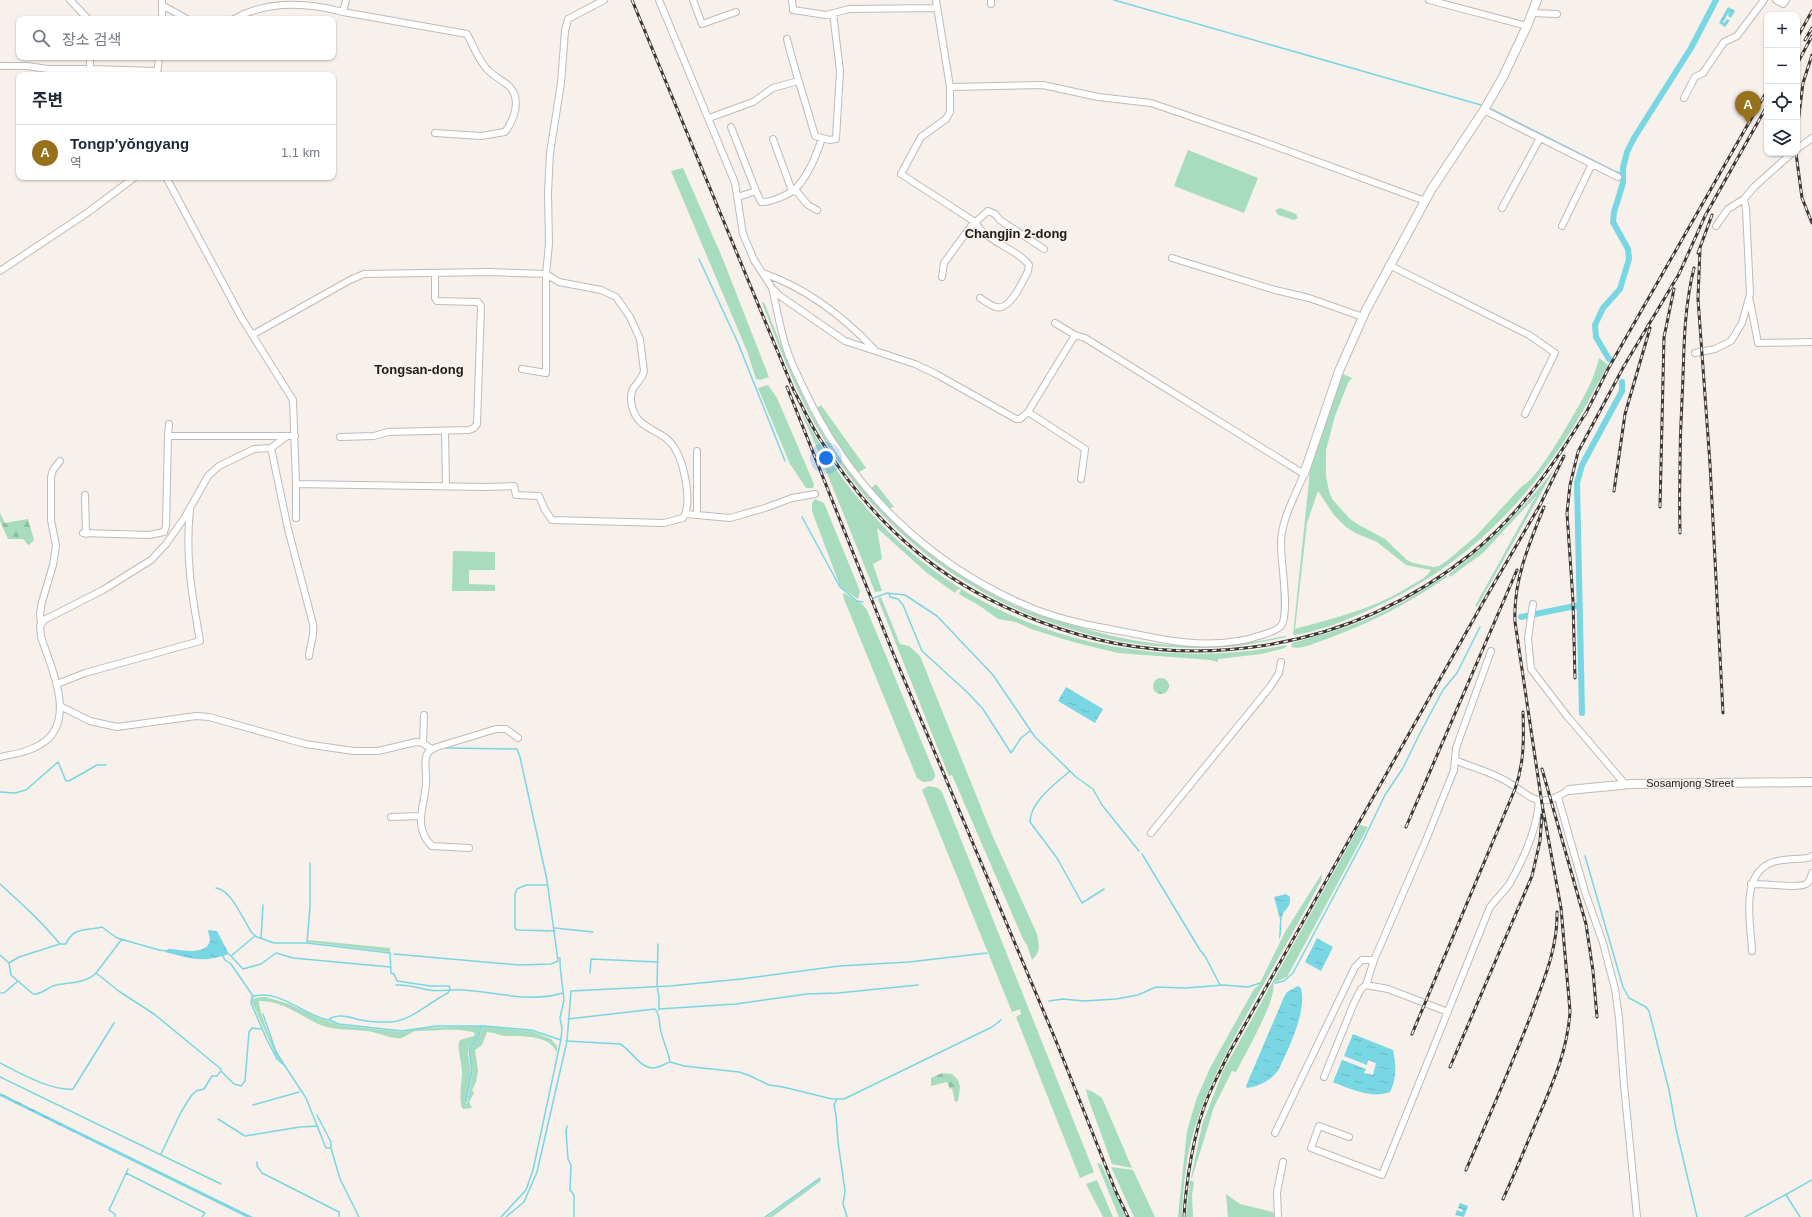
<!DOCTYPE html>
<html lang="ko">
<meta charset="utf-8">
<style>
:root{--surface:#fff;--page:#f6f6f7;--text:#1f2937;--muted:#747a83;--line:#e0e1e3;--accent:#97711b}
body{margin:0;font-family:Helvetica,"Noto Sans KR",sans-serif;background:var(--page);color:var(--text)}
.controls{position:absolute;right:12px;top:12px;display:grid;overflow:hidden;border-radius:8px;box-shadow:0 1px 3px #0004}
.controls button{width:36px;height:36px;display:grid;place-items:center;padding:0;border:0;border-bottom:1px solid var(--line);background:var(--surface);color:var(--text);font:20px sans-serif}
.you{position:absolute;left:826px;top:458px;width:14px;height:14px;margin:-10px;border:3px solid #fff;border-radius:50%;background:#1a73e8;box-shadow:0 0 0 6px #1a73e833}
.badge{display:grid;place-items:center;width:26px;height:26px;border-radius:50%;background:var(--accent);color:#fff;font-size:13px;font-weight:700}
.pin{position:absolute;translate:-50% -33px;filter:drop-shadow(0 1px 2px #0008)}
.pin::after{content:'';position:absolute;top:21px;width:14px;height:12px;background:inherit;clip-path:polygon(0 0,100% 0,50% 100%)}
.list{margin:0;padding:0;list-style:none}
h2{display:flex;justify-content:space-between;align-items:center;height:52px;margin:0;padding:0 16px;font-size:17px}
h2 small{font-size:13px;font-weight:400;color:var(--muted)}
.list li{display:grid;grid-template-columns:26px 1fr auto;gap:12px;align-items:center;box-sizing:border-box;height:56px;padding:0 16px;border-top:1px solid var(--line)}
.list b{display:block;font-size:15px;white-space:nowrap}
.list p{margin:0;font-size:13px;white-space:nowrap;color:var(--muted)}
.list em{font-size:13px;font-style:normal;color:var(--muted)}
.icon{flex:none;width:22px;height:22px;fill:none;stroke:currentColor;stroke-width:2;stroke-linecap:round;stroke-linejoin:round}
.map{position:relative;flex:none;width:1812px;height:1217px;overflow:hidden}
.search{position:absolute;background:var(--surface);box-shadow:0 1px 3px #0004;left:16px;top:16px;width:320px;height:44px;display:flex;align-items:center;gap:10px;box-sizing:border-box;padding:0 14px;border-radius:8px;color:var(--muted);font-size:15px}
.panel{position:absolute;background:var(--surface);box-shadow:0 1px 3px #0004;left:16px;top:72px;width:320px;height:108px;border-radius:8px}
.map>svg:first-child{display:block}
.grass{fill:#a7dcbf;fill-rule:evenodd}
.forest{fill:url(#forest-firs)}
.water{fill:url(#water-ripples)}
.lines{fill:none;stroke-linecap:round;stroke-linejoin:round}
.stream{stroke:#78d7e3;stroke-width:1.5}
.canal{stroke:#78d7e3;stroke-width:6}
.minor-casing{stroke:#c1bab6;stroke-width:8}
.tertiary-casing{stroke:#c1bab6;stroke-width:10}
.minor{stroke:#fff;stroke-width:6}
.tertiary{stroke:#fff;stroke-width:8}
.rail-casing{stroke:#3b3735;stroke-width:3}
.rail{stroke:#f7f0eb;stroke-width:1.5;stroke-dasharray:4.5;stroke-linecap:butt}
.labels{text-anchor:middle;stroke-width:3;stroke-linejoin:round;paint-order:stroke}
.street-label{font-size:11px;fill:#1e1b19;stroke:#f7f0eb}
.quarter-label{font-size:13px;font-weight:bold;fill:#1e1b19;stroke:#f7f0eb}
</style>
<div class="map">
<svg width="1812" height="1217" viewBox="0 0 1812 1217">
<defs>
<pattern id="forest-firs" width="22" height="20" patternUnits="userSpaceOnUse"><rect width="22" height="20" fill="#a7dcbf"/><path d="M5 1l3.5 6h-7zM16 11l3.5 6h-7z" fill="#8fbca4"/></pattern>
<pattern id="water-ripples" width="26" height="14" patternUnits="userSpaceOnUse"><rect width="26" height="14" fill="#78d7e3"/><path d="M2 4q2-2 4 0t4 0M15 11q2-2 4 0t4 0" fill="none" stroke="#67b8c2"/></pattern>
</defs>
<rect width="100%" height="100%" fill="#f7f0eb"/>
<path class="grass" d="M 1188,150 L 1258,178 L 1244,213 L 1174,186 Z
M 683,168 L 722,257 L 769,377 L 760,380 L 756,379 L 747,351 L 671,171 Z
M 1280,208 L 1296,214 L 1298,218 L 1294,220 L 1278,215 L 1275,210 Z
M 764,302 C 785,355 804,409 838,457 C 883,521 943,572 1014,605 C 1032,614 1053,619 1072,625 C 1146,648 1209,653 1285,636 L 1287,637 C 1267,641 1247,646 1226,647 C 1064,658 907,577 823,438 C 797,396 780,349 762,303 Z
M 1599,358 L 1608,365 C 1593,392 1579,420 1561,446 C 1512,518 1453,572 1373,608 C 1352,618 1316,633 1293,635 L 1311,461 L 1343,374 L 1352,378 L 1348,383 L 1335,416 L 1326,450 L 1326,476 L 1329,491 L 1332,499 L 1350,519 L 1359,525 L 1385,539 L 1407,560 L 1413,563 L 1433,567 L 1439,566 L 1448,560 L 1476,536 L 1523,485 C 1536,482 1575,413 1583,398 C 1590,386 1596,371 1599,358 ZM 1318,491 L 1334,515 L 1346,527 L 1355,533 L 1377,542 L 1406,565 L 1431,570 C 1427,577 1419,581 1412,585 C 1374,609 1338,617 1295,629 L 1307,523 Z
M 768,385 L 777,398 L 814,484 L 813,488 L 806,488 L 790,464 L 758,388 Z
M 797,403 C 816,439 836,473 863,504 C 966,627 1131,675 1287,645 L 1285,648 L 1261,654 L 1218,659 L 1218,662 L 1211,660 L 1118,653 L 1073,642 L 1031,629 L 1016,622 L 998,619 L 980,606 L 959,594 L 961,590 L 958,589 L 955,593 L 927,573 L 877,528 L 882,559 L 873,564 L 882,591 L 875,592 L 816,446 Z
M 821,405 L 866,468 L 859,472 L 855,469 L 833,437 L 816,409 Z
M 1555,468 L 1477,607 L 1475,606 L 1536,496 L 1483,553 L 1450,577 L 1449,574 C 1489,543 1524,508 1555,468 Z
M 876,484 L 894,507 L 888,509 L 870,489 Z
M 815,499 L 824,503 L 860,591 L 858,599 L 843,589 L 840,586 L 812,511 L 812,503 Z
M 453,551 L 495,552 L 495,570 L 469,570 L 469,584 L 495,585 L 495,591 L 452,591 Z
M 1446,575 L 1447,577 C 1408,604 1368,624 1324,640 C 1314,643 1302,650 1291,647 L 1292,643 C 1324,634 1355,626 1385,611 C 1406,601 1426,588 1446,575 Z
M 844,593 L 862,604 L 867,610 L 935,774 L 935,777 L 932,781 L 923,782 L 917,778 L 844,599 L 843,594 Z
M 881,597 L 900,644 L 909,646 L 920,656 L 993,837 L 1037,934 C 1039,944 1041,952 1032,960 L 1027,945 L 1023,939 L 952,775 L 949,776 L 878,599 Z
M 928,786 L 938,788 L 942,792 L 1094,1172 L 1080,1178 L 1016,1017 L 1021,1014 L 1020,1009 L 1012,1012 L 922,790 Z
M 1360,825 L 1368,827 L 1287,977 L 1273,983 C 1278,998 1244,1056 1236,1072 L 1232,1071 L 1214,1107 L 1192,1178 L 1191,1178 L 1202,1125 L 1223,1071 Z
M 1321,871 L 1322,879 C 1298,924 1272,969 1247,1014 C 1227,1051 1207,1087 1195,1127 C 1186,1156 1183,1187 1182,1217 L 1178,1217 L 1187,1131 L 1196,1100 L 1210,1068 L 1254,989 L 1259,985 L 1285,932 L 1321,875 Z
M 308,940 L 390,948 L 390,952 L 308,942 Z
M 261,997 L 266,997 L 289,1004 L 318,1018 L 339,1025 L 402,1032 L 423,1028 L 480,1026 L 479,1035 L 468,1048 L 468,1054 L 471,1070 L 466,1104 L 467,1103 L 473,1070 L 469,1054 L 470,1049 L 480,1035 L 482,1026 L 531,1031 L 551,1039 L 557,1046 L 555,1065 L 556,1052 C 551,1035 520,1036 506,1036 C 500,1036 494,1032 487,1032 L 482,1045 L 475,1050 L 478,1071 L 476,1082 L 472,1090 L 474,1093 L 469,1102 L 472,1108 L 463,1109 C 458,1103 462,1081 462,1072 C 462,1063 456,1046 460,1040 L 474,1036 L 475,1033 C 460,1027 432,1031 415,1031 C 409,1033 403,1040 396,1038 C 386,1037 377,1032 367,1031 C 351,1029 331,1031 316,1023 C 298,1014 280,1000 259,1001 C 259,1014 276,1054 285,1065 L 277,1058 L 252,1002 L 252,999 Z
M 1086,1089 L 1093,1092 L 1102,1098 L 1132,1168 L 1112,1164 L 1088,1098 Z
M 1097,1163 L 1101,1164 L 1126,1217 L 1119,1217 Z
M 1111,1167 L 1133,1170 L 1155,1217 L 1134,1217 Z
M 820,1178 L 821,1181 L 772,1217 L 767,1217 Z
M 1097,1180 L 1113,1217 L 1103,1217 L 1086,1184 Z
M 1190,1180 L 1194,1182 L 1192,1195 L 1193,1217 L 1186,1217 Z
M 1226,1194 L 1240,1204 L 1273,1212 L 1275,1217 L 1228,1217 Z"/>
<path class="forest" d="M 0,513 L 5,523 L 28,519 L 34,540 L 29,545 L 23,539 L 8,539 L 0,521 Z
M1153 686a8 8 0 1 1 16 0a8 8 0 1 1-16 0Z
M 942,1073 L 952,1074 L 958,1080 L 960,1087 L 958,1101 L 955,1102 L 952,1088 L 950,1089 L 947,1082 L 931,1086 L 931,1078 Z"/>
<path class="water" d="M 1728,7 L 1735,11 L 1731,18 L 1728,16 L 1729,12 L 1723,22 L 1724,23 L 1727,19 L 1730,20 L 1725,27 L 1719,23 Z
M 1066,687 L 1103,709 L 1095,723 L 1058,701 Z
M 1286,894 L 1290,897 C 1291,909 1284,908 1282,917 C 1280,925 1283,932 1279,940 L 1280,919 L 1274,897 Z
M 208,930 L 217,931 L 229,954 C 202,963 192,959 165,952 L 168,949 C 179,949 207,957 210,940 C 210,937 208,933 208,930 Z
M 1317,938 L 1333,947 L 1321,971 L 1305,962 Z
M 1298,986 L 1301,988 C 1307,1012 1289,1047 1279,1069 C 1273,1079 1259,1087 1247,1088 L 1246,1086 L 1284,997 L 1287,992 Z
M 1353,1034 L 1393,1050 C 1396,1064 1397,1079 1390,1092 C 1372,1099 1350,1089 1333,1082 L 1342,1060 L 1366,1069 L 1364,1073 L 1373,1075 L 1376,1063 L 1368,1060 L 1367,1065 L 1344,1056 Z
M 0,1093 L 253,1217 L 246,1217 L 0,1096 Z
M 1460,1203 L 1468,1206 L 1464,1217 L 1455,1215 L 1457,1210 L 1462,1212 L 1463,1210 L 1458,1208 Z"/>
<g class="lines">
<path class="stream" d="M 1114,0 L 1481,105
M 1491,109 L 1614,171 L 1623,174
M 699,259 L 738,343 L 785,461
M 802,517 L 840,587 L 857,601 L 863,602
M 889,593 L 890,597 L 898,599 L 903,605 L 922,651 L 967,692 L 983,709 L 1011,753 L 1021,738 L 1030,731
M 874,598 L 887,593 L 905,595 L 937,616 L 993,675 L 1035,737 L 1076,777 L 1093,789 L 1102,805 L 1139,851
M 1070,771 C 1056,783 1030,802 1030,822 L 1057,858 L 1082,903 L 1104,889
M 0,792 L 15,793 L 26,790 L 58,762 L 66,781 L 69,781 L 97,765 L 106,765
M 1142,854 L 1200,950 L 1205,956 L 1220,985
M 1585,856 L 1623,987 L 1629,998 L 1646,1007 L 1649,1011 L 1669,1090 L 1676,1129 L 1697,1217
M 0,884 C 21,903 42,922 60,944 L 66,944 C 73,926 88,931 102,927 L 117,938 L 159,950 L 167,951
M 547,885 L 526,885 L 517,889 L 515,894 L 515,928 L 517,930 L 555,931
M 216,888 C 232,890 243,920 252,933 L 257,937 L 274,943 L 307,943 L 390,953 L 391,973 L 394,974 L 397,981 L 431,986 L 449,986 L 450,989 L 448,993 C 429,1002 410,1022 389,1022 C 382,1022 374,1022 367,1021 C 355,1020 339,1011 328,1020 C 305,1016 277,987 252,997 L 251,1003 L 267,1040 L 277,1059 L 285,1066 L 306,1098 L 326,1148 L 331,1148 L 340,1179 L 359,1217
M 555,928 L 593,932
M 261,939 L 263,905
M 307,943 L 310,906 L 310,863
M 60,944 L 19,957 L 9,963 L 11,975 L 33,994 C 40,995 46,989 53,986 C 66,982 86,984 96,973 L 120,992 L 154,1014 L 221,1069 L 221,1071 L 234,1084 L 241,1086 L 245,1081 L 249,1032 L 252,1028 L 261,1029
M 658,944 L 657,986 L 659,997 L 659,1010
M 229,954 L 243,969 L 261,964 L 276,953 L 293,958 L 390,967
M 394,954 L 518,965 L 551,964 L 558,961 L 547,880 L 520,757 L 517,749 L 446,748
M 0,955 L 9,963
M 222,955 L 225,960 L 231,964 L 253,996
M 231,956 L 255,936
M 96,973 L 122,939
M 590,973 L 591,959 L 658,962
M 1275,983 L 1284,981 L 1293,973 L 1362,843 L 1385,795 L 1403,768 L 1419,735 L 1443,690 L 1457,673 L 1480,627
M 396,985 C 408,984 418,988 429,990 C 440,992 452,989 463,990 C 495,992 531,1003 563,993
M 1,993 L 4,993 L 18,981
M 1049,1001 L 1063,999 L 1084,1001 L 1116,999 L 1138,995 L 1156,987 L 1186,988 L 1223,985 L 1248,987 L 1260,983
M 659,1009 L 736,1004 L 807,994 L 838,993 L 918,985
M 263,1014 L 276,1052 L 285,1066
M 568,1019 L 655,1009 C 660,1014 659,1020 660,1027 C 662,1039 668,1050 670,1062
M 329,1020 L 339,1024 L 402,1031 L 436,1026 L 484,1026 L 531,1030 L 561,1040
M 566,1041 L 620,1044 C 632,1050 642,1073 658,1067 C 662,1066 666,1063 670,1062 L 684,1066 L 739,1072 L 748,1075 L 769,1085 L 783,1087 L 832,1099 L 844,1099 L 992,1027 L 1001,1020
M 0,1063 C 20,1073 51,1091 73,1089 L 114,1023
M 0,1077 L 221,1184
M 837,1099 L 834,1105 L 836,1115 L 838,1142 L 845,1191 L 843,1204 L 847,1217
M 466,1101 L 472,1070 L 469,1049 L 479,1035 L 481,1026
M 253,1105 L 299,1092
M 317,1115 L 331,1142 L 331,1148
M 218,1119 L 245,1136 L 300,1127 L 317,1126
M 567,1126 L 566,1131 L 568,1159 L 571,1165 L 570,1190 L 574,1195 L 574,1217
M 161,1154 L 181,1112 L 191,1096 L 196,1091 L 204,1089 L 212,1076 L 217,1076 L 220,1072
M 257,1162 L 257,1166 L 262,1173 L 339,1212 L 339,1217
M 126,1173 L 205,1213 L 202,1217
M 1786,1195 L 1800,1217
M 115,1217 L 115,1214 L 109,1210 L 128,1169
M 501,1217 L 526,1190 L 533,1170 L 561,1039 L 562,1029 L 560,1018 L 564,1000 L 560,965 L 560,958 L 559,958
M 506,1217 L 524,1202 L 537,1172 L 567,1041 L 571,991 L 670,986 L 741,979 L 839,966 L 909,962 L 987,953
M 765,1217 L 820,1178
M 1745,1217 L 1812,1180"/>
<path class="canal" d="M 1609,359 L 1596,337 L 1595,325 L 1603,308 L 1620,289 L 1629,259 L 1628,249 L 1613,222 L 1614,212 L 1623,183 L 1623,168 L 1627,152 L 1634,138 L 1691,48 L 1716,0
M 1521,617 L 1580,605
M 1582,713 L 1577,483 L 1582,465 L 1622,391 L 1622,382"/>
<g class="minor-casing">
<path id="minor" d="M 70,0 L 88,19
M 346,0 L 343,12 L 467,34 C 473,45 478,60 487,69 C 493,76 502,80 509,86 C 522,99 514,120 505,132 L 481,136 L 435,133
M 659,0 L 735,183 L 743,234 L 754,260 L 772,288 L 780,296 L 845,341 L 915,364 L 936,374 L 1016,419 L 1020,419 L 1028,412 L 1075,335
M 693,0 L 702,24 L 736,12
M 792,0 L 793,10 L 826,15 L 849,9 L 937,8
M 936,0 L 950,87 L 950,112 L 946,119 L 921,137 L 901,174 L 975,222 C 987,243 1015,247 1029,265 L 1028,271 C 1023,281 1010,311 996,307 C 991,306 985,301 980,298
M 991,0 L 991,4
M 1429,0 L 1527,26
M 1776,0 L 1783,4 L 1786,0
M 162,5 L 187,19
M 1532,13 L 1557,14
M 162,19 L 162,0
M 234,19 C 268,0 306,2 343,12
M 787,39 C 795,72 806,103 815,136 L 829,140 L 836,139 L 840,71 L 833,13
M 90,57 L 90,69 L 157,71
M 0,66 L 27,66 L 48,69 L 90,69
M 157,75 L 159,57
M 950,87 L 1043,85 L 1098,97 L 1151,103 L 1250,137 L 1425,201
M 1684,98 L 1695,77 L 1703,73 L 1724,42 L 1737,36 L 1764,0
M 1484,110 L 1618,177
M 709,118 L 753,102 L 773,88 L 798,81
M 731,127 L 756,191
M 773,139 L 792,191 L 797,192 L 808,205 L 817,210
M 1797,149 L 1812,138
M 166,177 L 241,317 L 293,400 L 296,484 L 485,487 L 514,486 L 516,495 L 539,496 L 545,510 L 552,520 L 664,523 L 683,518 C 693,503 684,462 674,447 C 662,428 637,431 632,406 C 627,385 641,385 644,371 L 640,339 L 630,317 L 616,297 L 601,290 L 559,282 L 546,274 L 489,272 L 364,274 L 350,280 L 252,335
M 738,197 L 756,191 L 761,202 L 764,202 C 774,201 791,194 798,186 C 809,173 817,154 822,138
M 1502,208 L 1540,138
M 1562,226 L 1592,164
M 1716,226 L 1728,209 L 1744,199 L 1754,187 L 1792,153
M 1172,258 L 1275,290 L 1309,298 L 1363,317
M 1389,265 L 1529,335 L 1555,353 L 1525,414
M 0,271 L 87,213 L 135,177
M 763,273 C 806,288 842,315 874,349
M 942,277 L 944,263 L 971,226 L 988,211 L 995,214 L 1000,220 L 1044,249
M 772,288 C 777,308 780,330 787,350 C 791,363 798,376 804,389 C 850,489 930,567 1034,609 C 1074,625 1119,630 1161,639 C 1194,645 1230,646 1262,635 C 1268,633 1276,631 1281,626 C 1290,615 1281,562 1281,546 C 1280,522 1295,496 1304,474 L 1085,338 L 1075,335 L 1055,323
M 1750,301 L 1758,343 L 1812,342
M 1695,353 L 1715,349 L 1731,341 L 1742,323 L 1750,294 L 1746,209 L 1744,199
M 522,369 L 546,373 L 546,274 L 549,244 L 548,193 L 550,153 L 561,83 L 565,31 L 568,19 L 604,0
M 1028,412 L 1085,449 L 1081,479
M 445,431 L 446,486
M 168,436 L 169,424
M 287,436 L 271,448 L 288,529 L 313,624 C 315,635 310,645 309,656
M 340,437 L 374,436 L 388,432 L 469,430 L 474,428 L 477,424 L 481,306 L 478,302 L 437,301 L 435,298 L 435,273
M 85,495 L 86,534
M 686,514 L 730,518 L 765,508 L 792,498 L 815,494
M 697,515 L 697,451
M 296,518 L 296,484
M 83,533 L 149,535 L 164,532 L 166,526 L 168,436 L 295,436
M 1533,604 L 1528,638 L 1531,669 L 1567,716 L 1625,784
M 41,624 L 40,613 L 42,602 L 53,565 L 56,546 L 51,520 L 51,477 L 53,470 L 60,461
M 57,684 L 85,673 L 200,641 C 192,595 185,557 190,510
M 60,706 L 90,721 L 117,727 L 196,716 L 209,717 L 305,744 L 354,751 L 378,751 L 416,742 L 423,743 L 431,749
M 423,743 L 424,715
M 0,757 C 14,754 29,752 41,744 C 78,722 51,667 41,637 L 40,626 L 44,620 L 103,590 L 151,560 L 166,544 L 185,517 L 208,476 L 219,466 L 254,449 L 271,448
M 1455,760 C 1471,767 1491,772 1506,781 C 1534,797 1536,811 1569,790
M 1558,797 L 1585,892 L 1603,943 L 1615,989 L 1619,1018 L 1624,1085 L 1637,1217
M 391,817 L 421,816
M 1151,833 L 1270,687 L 1279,673 L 1281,662
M 469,848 L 432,846 C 412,827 425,805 426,783 C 427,775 424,765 426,757 C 427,752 432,749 437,747 L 496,729 L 506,729 L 518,738
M 1751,884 C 1764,883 1797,889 1806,884 C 1810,882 1811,876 1812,873
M 1752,951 C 1751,926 1741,883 1765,866 C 1776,858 1795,860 1808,858 L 1812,856
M 1366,985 L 1388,989 L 1448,1012
M 1324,1077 L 1354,1003 L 1361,989 L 1366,985 L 1374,960 L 1426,840 L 1454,770 L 1456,748 L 1491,651
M 1275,1133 L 1355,967 L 1362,960 L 1374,960
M 1349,1137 L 1319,1126 L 1311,1148 L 1382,1175 L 1490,907 C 1496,899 1504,892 1510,883 C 1524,858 1537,829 1539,801
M 1278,1217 L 1277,1192 L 1283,1162"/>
</g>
<g class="tertiary-casing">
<path id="tertiary" d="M 1304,474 L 1339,371 L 1366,310 L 1431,190 L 1484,110 L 1503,77 L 1527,26 L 1537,0
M 1569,790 L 1631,784 L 1812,782"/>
</g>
<use href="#minor" class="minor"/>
<use href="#tertiary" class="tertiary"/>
<g class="rail-casing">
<path id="rail" d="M 632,0 L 794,391 C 803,407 810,424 820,439 C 846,481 878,520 917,552 C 954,583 996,605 1041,622 C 1187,678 1350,651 1472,553 C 1520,514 1555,463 1587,411
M 1797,38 L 1812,11
M 1805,40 L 1812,28
M 1797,64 L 1812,36
M 1797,131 L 1803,83 L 1812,55
M 1796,153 L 1802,198 L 1812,223
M 1700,248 L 1698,299 L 1710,464 L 1723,713
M 1698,253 L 1712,215
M 787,387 L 893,653 L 1056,1041 L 1116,1192 L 1128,1217
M 1585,415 L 1608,369 L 1767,91
M 1614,491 L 1625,414 L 1650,328
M 1660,507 L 1664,337 L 1674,289
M 1680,533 C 1679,481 1680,429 1683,377 C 1684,340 1685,304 1694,268
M 1575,678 L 1573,601 L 1567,513 L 1570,485 L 1578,452 L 1624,366 L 1679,274 L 1705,216 L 1767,106
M 1542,769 L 1586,924 L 1593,971 L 1597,1017
M 1406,827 L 1517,570
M 1412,1034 L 1515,789 C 1524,764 1524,739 1523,712
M 1450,1067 L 1532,876 L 1540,841 L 1542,815
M 1466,1170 C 1488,1119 1511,1067 1531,1015 C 1543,982 1558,948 1557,912
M 1503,1199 C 1515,1173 1526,1146 1537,1120 C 1552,1085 1568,1050 1570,1011 L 1561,908 L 1542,804 L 1515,622 C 1513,581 1529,544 1544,507
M 1184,1217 C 1186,1181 1194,1130 1208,1097 C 1214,1082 1222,1068 1229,1053 L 1485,599 L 1540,505 L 1564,456"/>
</g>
<use href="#rail" class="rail"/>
</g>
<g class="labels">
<g class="street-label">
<text x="1690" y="787">Sosamjong Street</text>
</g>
<g class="quarter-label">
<text x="1016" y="238">Changjin 2-dong</text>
<text x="419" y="374">Tongsan-dong</text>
</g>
</g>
</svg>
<div class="controls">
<button>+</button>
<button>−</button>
<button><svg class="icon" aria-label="locate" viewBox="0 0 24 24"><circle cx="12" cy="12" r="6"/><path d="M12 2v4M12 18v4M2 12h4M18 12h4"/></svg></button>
<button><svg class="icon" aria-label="layers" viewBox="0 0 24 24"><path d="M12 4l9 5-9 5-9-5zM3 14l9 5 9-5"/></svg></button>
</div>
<div class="you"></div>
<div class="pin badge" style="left:1748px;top:124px">A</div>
<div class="search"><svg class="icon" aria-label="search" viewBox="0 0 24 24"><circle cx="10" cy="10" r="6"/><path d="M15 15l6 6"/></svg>장소 검색</div>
<section class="panel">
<h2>주변<small></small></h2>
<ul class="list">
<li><span class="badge">A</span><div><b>Tongp'yŏngyang</b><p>역</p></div><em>1.1 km</em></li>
</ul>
</section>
</div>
